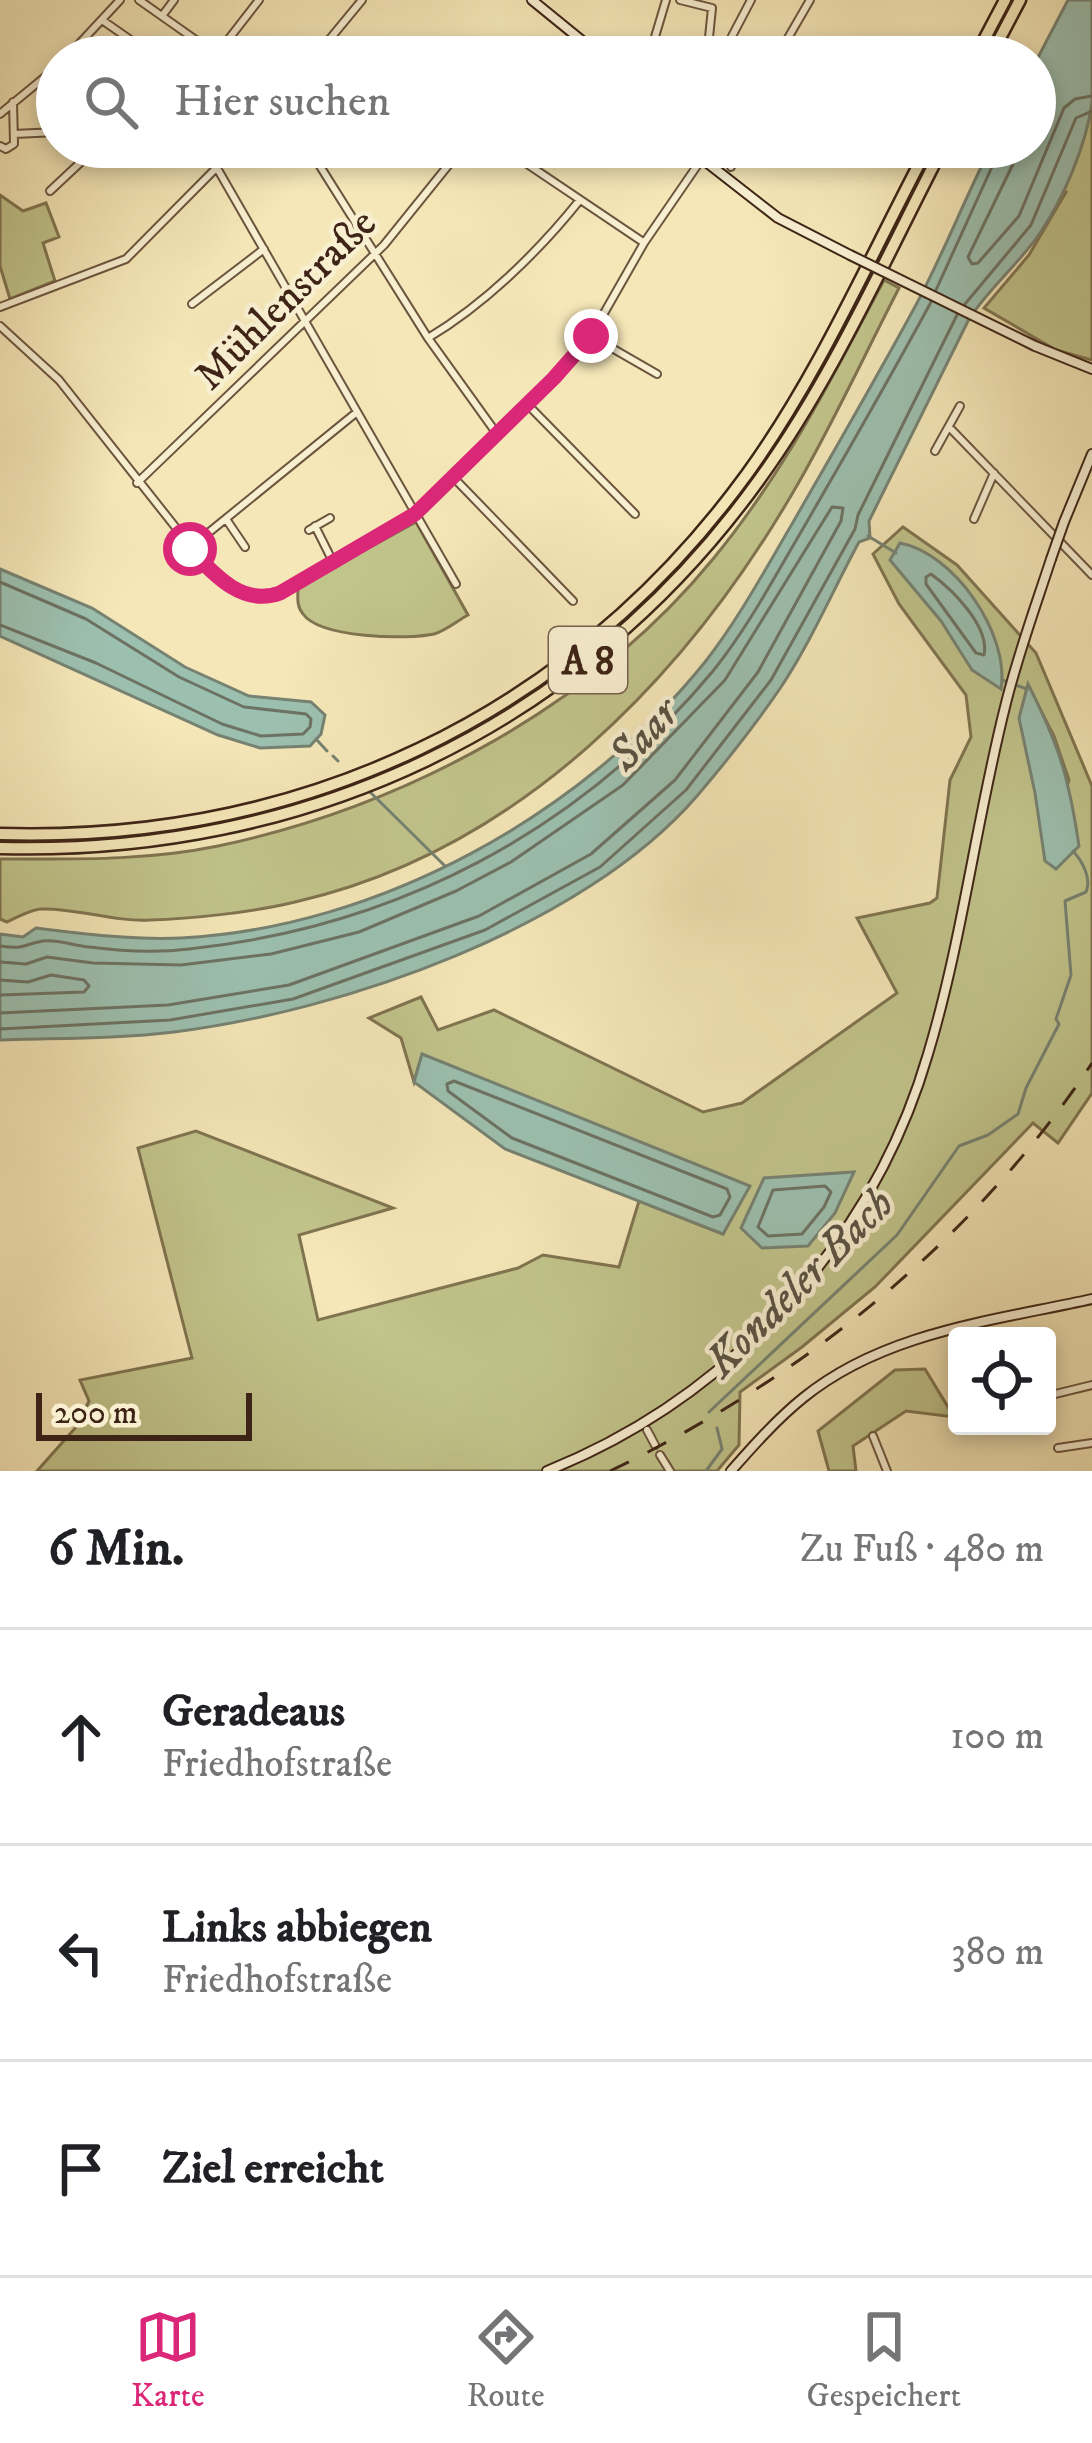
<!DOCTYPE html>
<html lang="de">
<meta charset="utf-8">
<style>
:root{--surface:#fff;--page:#f2f2f2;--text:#202124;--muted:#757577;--line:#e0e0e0;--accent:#db2777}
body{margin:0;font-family:"IM FELL DW Pica",serif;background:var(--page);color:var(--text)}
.controls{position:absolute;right:36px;bottom:36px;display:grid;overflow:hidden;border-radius:12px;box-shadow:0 6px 18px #0003}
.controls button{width:108px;height:108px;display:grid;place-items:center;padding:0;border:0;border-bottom:3px solid var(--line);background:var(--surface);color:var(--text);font:60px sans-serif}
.scale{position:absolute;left:36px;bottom:30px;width:216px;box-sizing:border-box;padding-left:12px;border:6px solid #3e2416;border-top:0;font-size:33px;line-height:42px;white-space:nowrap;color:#3e2416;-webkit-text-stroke:9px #f8efd1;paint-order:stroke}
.stop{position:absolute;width:36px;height:36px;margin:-27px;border:9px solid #db2777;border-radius:50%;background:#fff}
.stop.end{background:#db2777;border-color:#fff;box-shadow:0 3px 12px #0008}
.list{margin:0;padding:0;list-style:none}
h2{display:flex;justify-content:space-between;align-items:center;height:156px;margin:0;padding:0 48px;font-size:51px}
h2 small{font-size:39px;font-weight:400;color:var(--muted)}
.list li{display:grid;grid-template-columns:78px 1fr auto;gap:36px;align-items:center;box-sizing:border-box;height:216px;padding:0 48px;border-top:3px solid var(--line)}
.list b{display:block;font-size:45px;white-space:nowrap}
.list p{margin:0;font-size:39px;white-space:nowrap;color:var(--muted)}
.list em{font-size:39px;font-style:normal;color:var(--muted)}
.icon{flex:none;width:66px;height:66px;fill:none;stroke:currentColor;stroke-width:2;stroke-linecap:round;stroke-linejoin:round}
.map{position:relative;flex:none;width:1092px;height:1471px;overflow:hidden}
.search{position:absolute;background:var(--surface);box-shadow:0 6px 18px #0003;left:36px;right:36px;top:36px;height:132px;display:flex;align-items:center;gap:30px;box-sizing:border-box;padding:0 42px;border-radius:66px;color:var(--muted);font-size:45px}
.sheet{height:804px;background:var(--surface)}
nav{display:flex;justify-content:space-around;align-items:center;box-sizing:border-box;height:168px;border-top:3px solid var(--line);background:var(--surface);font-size:33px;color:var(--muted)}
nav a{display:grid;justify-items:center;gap:6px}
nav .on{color:var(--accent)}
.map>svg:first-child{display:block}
.green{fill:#c1c48b;stroke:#807450;stroke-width:3;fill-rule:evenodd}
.water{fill:#9cc0b0;stroke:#768272;stroke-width:3}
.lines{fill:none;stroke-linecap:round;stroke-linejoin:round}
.shore{stroke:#6d7263;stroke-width:3}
.stream{stroke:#768272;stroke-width:3}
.street-casing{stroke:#6c553e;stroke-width:10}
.secondary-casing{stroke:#3e2416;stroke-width:12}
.highway-casing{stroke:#3e2416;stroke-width:15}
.street{stroke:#f8efd1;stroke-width:6}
.secondary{stroke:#f8efd1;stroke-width:8}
.highway{stroke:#f5e7b8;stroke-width:10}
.rail{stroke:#3e2416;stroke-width:3;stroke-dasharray:21 21;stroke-linecap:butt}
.secondary-bridge-casing{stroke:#3e2416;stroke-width:12;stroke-linecap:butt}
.secondary-bridge{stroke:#f8efd1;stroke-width:8}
.route{stroke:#db2777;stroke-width:15}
.labels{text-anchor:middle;stroke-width:9;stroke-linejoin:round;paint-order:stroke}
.shield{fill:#f8efd1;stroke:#76614e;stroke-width:3}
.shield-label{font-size:39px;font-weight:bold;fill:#3e2416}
.street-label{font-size:42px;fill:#3e2416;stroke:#f8efd1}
.water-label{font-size:45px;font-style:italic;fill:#5a5344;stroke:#f8efd1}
</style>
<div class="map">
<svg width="1092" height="1471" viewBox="0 0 1092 1471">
<rect width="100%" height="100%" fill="#f5e7b8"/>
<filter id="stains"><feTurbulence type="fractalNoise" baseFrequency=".00167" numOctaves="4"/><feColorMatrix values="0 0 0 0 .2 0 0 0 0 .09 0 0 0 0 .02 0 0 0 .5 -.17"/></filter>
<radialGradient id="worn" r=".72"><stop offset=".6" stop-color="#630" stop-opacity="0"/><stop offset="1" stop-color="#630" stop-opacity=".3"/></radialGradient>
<path class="green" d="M 1092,102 L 1092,360 L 1056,350 L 984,308 L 1029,255 L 1066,192 L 1062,190 L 1082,141 Z
M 0,195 L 23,211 L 46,203 L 59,237 L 43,243 L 55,281 L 10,299 L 0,266 Z
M 884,280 L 899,288 C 866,352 835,419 799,482 C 688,676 519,851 295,902 C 254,912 191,919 150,920 C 114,922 77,908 41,909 C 30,910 17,917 7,922 L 0,919 L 0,859 C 73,859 146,861 218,846 C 403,807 592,707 713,559 C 783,474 833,377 884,280 Z
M 416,522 L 468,615 C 457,621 445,631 434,634 C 407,640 320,638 303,614 C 296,606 298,596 298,587 Z
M 903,527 L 957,565 L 1036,653 L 1092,786 L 1092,1093 L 1058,1143 L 1033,1123 L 875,1287 L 802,1347 L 740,1392 L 739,1445 L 717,1471 L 37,1471 L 77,1426 L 89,1401 L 80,1380 L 192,1358 L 138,1148 L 196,1131 L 393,1208 L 299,1235 L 318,1320 L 518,1268 L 543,1255 L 619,1267 L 639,1201 L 723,1234 L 749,1186 L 422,1055 L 414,1082 L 401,1038 L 369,1018 L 421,997 L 438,1030 L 494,1010 L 703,1112 L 742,1103 L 897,993 L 857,918 L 930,903 L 937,898 L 950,780 L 971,737 L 966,695 L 899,604 L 873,554 ZM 1028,686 L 1054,736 L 1069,780 L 1045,861 Z
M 925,1369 L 954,1417 L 906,1411 L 853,1446 L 856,1471 L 829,1471 L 818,1431 L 895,1370 Z"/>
<path class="water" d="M 1068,0 L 1092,0 C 1092,33 1092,70 1092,103 C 1086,145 1064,198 1040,233 C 1019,264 989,288 969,319 L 869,521 L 870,538 L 859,542 C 833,590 811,642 781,687 C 756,724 726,762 697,796 C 583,928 343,1011 174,1032 C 117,1039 57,1038 0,1040 L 0,934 L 23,937 L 36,928 C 84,934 133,940 181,938 C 378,928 582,815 705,662 C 738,620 765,570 792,524 C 834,451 877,377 917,303 C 944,252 965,198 991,147 L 1035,147 L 1035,63 Z
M 900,543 C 954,553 1010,634 1001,689 L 972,670 L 941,621 L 890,560 Z
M 0,569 L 92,608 L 185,667 L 249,696 L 311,702 L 325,715 L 321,734 L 310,746 L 260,748 L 218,735 L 0,636 Z
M 1028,684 C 1059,745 1069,778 1079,846 L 1056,869 L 1045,861 L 1035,793 L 1019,718 Z
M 422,1054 L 750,1186 L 723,1234 L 505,1149 L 414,1082 Z
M 854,1172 L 835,1213 L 808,1246 L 762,1248 L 741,1228 L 764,1178 Z"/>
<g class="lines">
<path class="shore" d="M 1016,147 L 1014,162 L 968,257 L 972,264 L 978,263 L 1019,216 L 1064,108 L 1075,99 L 1092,96
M 936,290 L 1001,147
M 965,304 L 1031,225 L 1076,118 L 1092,111
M 931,574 C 953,590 990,627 984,655 L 976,653 L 926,584 L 926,577 Z
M 0,582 L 86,619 L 179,677 L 244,707 L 306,714 L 311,719 L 310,727 L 303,734 L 261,736 L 222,724 L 96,663 L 0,625
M 0,946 C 26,950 23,944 43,941 C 57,939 75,946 89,947 C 120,951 157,953 189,949 C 396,927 579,832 713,671 C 747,629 774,578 801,532 C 845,456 889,380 931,302
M 0,962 L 26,964 L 47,957 L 93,963 L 181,965 L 271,954 L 359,932 L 456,891 L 511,862 L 623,785 L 725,680 L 832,507 L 843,508 L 841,521 L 758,672 L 675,780 L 591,854 L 479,916 L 289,985 L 168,1005 L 0,1013
M 0,980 L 28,982 L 51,975 L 84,980 L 89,986 L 84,992 L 0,995
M 0,1029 L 170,1020 L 293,999 L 485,930 L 600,867 L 686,790 L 771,680 L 855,529 L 858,515 L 957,315
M 454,1081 L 727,1189 L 730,1197 L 720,1215 L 713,1217 L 512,1138 L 448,1091 L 447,1084 Z
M 825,1186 L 831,1192 L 824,1207 L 802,1234 L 768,1236 L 758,1227 L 773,1190 Z"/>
<path class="stream" d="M 868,536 L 896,553
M 1002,680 L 1027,689
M 316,739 L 327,751
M 333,756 L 338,761
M 367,789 L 445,866
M 709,1412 L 897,1235 L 959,1146 L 988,1135 L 1018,1114 L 1026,1088 L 1059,1024 L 1056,1019 L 1071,975 L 1065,901 L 1086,892 C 1092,878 1082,861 1073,851
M 706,1471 L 722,1449 L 717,1428"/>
<g class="street-casing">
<path id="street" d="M 139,0 L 220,57
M 680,0 L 712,8 L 707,57
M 751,0 L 730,40 L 769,57
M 162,16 L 174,0
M 102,20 L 155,57
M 329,41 L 356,57
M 78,45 L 96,57
M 217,54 L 259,0
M 67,57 L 120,0
M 315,57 L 362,0
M 649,57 L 666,0
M 721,57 L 730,40
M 777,57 L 810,0
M 0,114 L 57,67
M 14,134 L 57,132
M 0,146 L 6,149 L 14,144 L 13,102
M 308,147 L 428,338 L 497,434
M 502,147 L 643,242
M 731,167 L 739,147
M 217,168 L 456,584
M 50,191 L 97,147
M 192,304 L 264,249
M 0,307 L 126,259 L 237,147
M 0,326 L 59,380 L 203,562 L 239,592 L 266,598 L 334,564 L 415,514 L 554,378 L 591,336 L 644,243 L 701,160
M 591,336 L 657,374
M 428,338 C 485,304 538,252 579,201
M 528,405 L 635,514
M 949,427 L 1092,575
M 935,451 L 960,406
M 454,478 L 573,601
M 137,483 L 384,245 L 463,147
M 226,519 L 245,547
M 974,519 L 994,473
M 315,526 L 334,564
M 309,530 L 330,518
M 202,538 L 357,412
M 1047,1396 L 1092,1385
M 647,1430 L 655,1445
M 873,1436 L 887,1471
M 1058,1448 L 1092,1443
M 660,1455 L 670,1471"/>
</g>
<g class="secondary-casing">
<path id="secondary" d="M 532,0 L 602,57
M 687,147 L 778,218 L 850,255
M 1035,346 L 1092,369
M 1064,522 L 1092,454
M 547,1471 C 729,1398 873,1243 928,1054 C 962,941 976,822 1005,707 C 1017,657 1035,608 1051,559
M 731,1471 C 753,1446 777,1419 803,1398 C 884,1332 993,1321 1092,1299"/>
</g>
<g class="highway-casing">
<path id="highway" d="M 975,57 L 1005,0
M 990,57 L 1020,0
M 0,834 C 300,843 569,718 747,474 C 820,373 870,256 928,147
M 0,848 C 304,856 580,729 759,480 C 833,378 885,259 943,147"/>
</g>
<use href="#street" class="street"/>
<use href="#secondary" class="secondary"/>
<use href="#highway" class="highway"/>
<path class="rail" d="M 610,1471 C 800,1380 975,1240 1092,1063"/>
<g class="secondary-bridge-casing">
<path id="secondary-bridge" d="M 850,255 L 1035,346
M 1051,559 L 1064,522"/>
</g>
<use href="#secondary-bridge" class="secondary-bridge"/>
</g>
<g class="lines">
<path class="route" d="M 190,549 C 214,574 242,607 280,593 L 415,514 L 554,378 L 591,336"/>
</g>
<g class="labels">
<rect class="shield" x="549" y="627" width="78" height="66" rx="9"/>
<g class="shield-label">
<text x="588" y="674">A 8</text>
</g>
<g class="street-label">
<text transform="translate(284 298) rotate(-45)" y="15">Mühlenstraße</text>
</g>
<g class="water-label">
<text transform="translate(642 733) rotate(-48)" y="16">Saar</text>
<text transform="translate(798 1281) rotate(-45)" y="16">Kondeler Bach</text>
</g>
</g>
<rect width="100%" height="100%" filter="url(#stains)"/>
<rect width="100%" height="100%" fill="url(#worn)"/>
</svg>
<div class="controls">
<button><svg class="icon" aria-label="locate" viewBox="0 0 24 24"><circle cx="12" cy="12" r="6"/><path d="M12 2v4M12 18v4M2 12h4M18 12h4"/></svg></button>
</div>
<div class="scale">200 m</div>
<div class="stop" style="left:190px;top:549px"></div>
<div class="stop end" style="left:591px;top:336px"></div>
<div class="search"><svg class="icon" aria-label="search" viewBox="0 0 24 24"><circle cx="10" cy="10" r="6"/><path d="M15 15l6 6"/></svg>Hier suchen</div>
</div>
<section class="sheet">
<h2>6 Min.<small>Zu Fuß · 480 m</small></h2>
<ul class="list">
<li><svg class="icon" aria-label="ahead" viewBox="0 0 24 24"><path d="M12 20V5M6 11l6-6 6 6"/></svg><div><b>Geradeaus</b><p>Friedhofstraße</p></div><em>100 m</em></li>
<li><svg class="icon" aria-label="left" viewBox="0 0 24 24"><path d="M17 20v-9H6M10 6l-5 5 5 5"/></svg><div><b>Links abbiegen</b><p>Friedhofstraße</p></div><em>380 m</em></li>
<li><svg class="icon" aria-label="arrive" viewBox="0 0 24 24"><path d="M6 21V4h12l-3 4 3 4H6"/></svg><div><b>Ziel erreicht</b></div></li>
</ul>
</section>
<nav>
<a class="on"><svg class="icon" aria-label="map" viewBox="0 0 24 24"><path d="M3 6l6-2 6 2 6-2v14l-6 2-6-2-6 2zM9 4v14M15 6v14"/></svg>Karte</a>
<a><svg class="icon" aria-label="directions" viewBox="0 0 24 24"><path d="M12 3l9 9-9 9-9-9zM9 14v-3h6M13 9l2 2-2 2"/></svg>Route</a>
<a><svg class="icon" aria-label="saved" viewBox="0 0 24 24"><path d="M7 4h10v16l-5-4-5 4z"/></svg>Gespeichert</a>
</nav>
